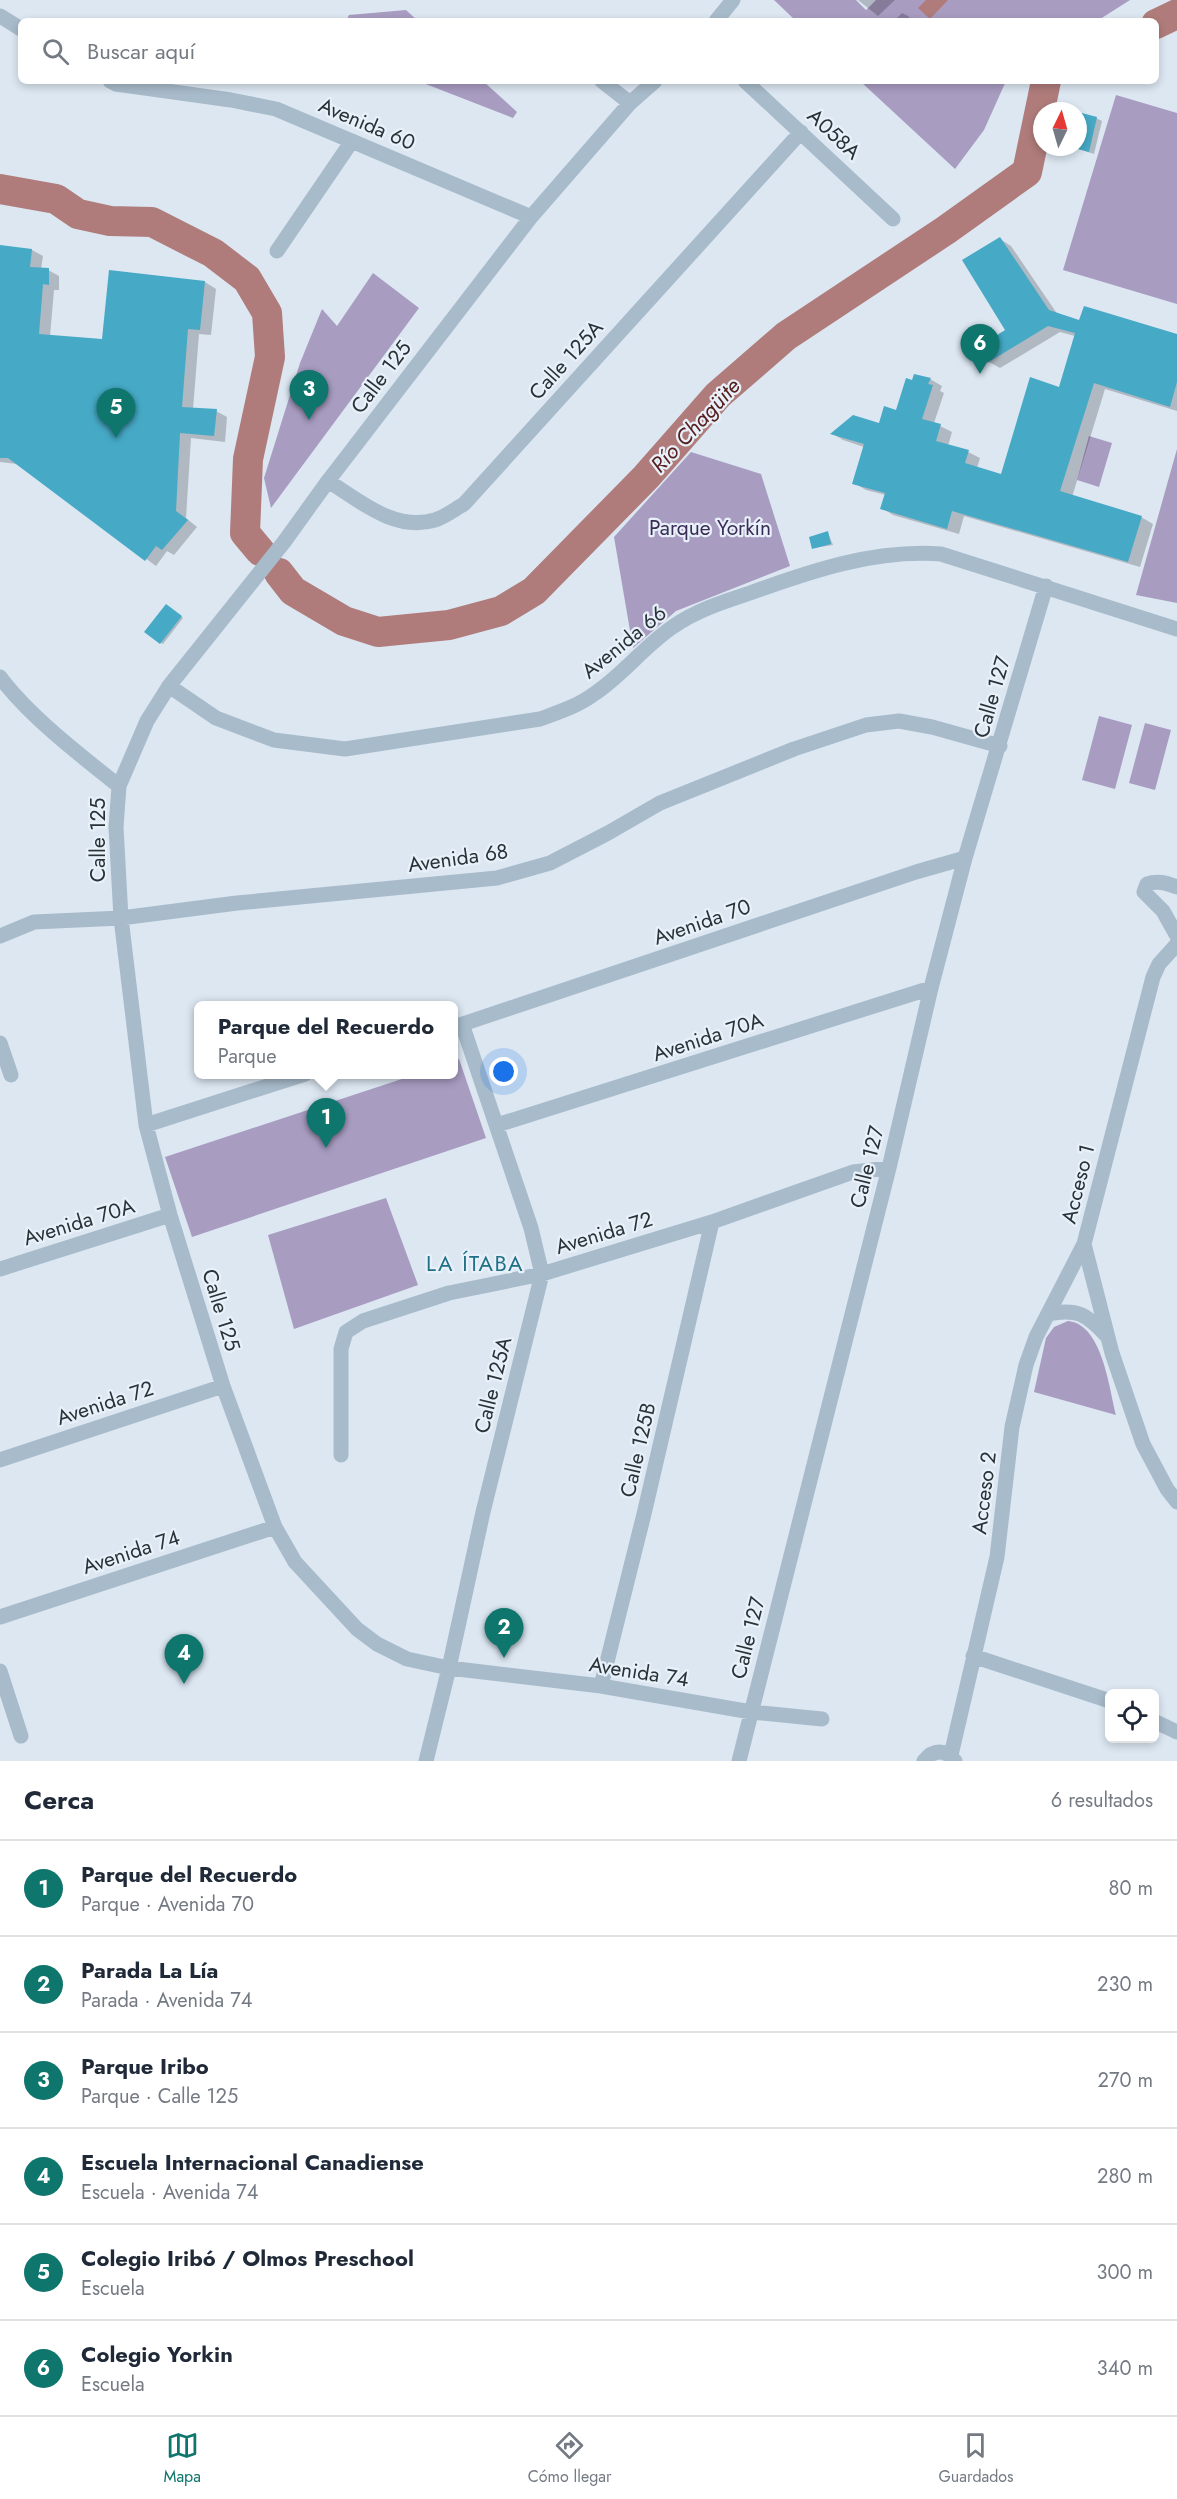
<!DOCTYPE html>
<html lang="es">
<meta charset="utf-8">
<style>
:root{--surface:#fff;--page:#f2f2f3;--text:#1f2937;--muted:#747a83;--line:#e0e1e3;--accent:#0f766e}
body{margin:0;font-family:Jost,sans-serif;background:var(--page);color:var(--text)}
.controls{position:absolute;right:18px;bottom:18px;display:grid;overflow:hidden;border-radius:9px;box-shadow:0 3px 9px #0003}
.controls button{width:54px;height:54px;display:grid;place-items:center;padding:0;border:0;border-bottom:2px solid var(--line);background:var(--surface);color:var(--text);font:30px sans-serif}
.compass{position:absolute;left:1033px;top:102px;width:54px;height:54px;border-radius:50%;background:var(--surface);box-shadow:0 3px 9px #0003;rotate:5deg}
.you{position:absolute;left:504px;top:1072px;width:21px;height:21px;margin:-15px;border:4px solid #fff;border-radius:50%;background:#1a73e8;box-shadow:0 0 0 9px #1a73e833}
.badge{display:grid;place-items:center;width:39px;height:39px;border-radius:50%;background:var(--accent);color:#fff;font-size:20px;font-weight:700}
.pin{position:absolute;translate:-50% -50px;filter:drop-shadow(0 2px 3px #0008)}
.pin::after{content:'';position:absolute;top:32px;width:21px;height:18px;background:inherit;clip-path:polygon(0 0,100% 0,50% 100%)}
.popup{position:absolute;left:194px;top:1001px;width:264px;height:78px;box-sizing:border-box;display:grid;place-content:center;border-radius:9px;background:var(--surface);filter:drop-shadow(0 2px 4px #0005);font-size:20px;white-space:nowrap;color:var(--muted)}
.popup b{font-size:22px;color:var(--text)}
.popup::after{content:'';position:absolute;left:50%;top:100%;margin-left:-12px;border:12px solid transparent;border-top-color:var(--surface)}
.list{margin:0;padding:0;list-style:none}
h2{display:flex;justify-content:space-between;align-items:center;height:78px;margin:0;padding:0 24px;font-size:26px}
h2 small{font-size:20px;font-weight:400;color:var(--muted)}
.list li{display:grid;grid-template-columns:39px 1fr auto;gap:18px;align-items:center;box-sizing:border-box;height:96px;padding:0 24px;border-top:2px solid var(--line)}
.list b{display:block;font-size:22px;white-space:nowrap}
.list p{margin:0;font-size:20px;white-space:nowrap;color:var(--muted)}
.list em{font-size:20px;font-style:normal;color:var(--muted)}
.icon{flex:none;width:33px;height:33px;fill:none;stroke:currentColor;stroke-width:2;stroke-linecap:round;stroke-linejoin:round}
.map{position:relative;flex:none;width:1177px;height:1761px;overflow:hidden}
.search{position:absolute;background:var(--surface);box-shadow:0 3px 9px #0003;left:18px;right:18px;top:18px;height:66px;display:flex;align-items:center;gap:15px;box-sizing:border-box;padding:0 21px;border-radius:9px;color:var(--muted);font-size:22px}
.sheet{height:654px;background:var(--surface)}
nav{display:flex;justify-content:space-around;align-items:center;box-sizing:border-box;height:84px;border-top:2px solid var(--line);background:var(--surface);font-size:16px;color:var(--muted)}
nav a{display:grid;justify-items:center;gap:3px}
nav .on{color:var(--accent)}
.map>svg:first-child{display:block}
.green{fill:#a89cc1}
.water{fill:#af7c7b}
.shadow{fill:#0003}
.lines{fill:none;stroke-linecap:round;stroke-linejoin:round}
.river{stroke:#af7c7b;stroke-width:30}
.building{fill:#46a9c5}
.street{stroke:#a8bbca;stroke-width:15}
.labels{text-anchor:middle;stroke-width:4.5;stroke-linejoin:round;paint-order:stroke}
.street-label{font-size:21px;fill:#283237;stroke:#e8f1fa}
.park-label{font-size:21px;fill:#3a2c55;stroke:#e8f1fa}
.water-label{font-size:22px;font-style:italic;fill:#58201e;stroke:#e8f1fa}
.neighbourhood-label{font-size:22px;letter-spacing:1.5px;fill:#217086;stroke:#e8f1fa}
</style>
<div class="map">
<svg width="1177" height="1761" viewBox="0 0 1177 1761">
<rect width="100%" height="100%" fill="#dce7f2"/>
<path class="green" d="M 774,0 L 856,0 L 866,10 L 876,0 L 1130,0 L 1097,21 L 796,21 Z
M 406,10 L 418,21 L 346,21 L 349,15 Z
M 418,81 L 483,81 L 517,112 L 513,118 Z
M 860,81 L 1006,81 L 984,130 L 955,169 Z
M 1116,95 L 1177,113 L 1177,304 L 1063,270 Z
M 373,273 L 419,308 L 271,508 L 264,478 L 300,363 L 322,309 L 337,326 Z
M 1089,436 L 1112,443 L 1099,487 L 1077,480 Z
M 1177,449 L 1177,603 L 1136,595 Z
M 691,452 L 761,474 L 790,566 L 676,611 L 633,648 L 614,537 Z
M 1099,716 L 1132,725 L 1115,789 L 1082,780 Z
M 1145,723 L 1171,730 L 1155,790 L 1129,783 Z
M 459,1059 L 486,1138 L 192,1237 L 165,1157 L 414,1075 L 454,1074 L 454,1061 Z
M 386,1198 L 418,1285 L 294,1329 L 268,1235 Z
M 1068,1321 C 1102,1324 1109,1387 1116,1415 L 1034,1392 L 1046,1338 L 1054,1327 Z"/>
<path class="water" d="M 926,0 L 948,0 L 930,19 L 918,8 Z"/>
<path class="shadow" d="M 858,0 L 895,0 L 878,16 Z
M 902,13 L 908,16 L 913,21 L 894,21 Z
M 1078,117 L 1096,118 L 1102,121 L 1094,154 L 1072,147 L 1078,147 Z
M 1000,239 L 1011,246 L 1058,315 L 1080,322 L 1177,335 L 1177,411 L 1105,389 L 1072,497 L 1141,517 L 1153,524 L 1140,567 L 964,516 L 959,534 L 893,515 L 882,508 L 886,495 L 866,490 L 854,483 L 864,447 L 843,440 L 833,434 L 880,425 L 897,412 L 913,382 L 930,379 L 942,386 L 940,391 L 944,393 L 934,423 L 952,432 L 948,446 L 968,452 L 980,458 L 977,468 L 1002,476 L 1059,389 L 1075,336 L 1060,332 L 1000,368 L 989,362 L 995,342 L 1007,331 Z
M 0,247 L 32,250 L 43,256 L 41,269 L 48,270 L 59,276 L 59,290 L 54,290 L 50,336 L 103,340 L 110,272 L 205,282 L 216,289 L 211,335 L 199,334 L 193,409 L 216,411 L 227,417 L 225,442 L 191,438 L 186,518 L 197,527 L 174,555 L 167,551 L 156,566 L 17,464 L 0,462 Z
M 828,533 L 833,545 L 814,548 Z
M 166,606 L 183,618 L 163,644 L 161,643 Z"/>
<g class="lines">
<path class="river" d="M 1156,24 L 1177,14
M 0,189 L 56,199 L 78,214 L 110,221 L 152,222 L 213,253 L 247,279 L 267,313 L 270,357 L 248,459 L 245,533 L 260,551
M 279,573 L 293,591 L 344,621 L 378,632 L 449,625 L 501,611 L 534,591 L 646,477 L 718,395 L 786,336 L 946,230 L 1027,172 L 1046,81"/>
</g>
<path class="building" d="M 1078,112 L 1097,117 L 1089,152 L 1078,149 Z
M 1000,237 L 1049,310 L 1079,320 L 1084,306 L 1177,334 L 1177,382 L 1170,407 L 1094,383 L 1060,491 L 1142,516 L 1128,562 L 952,511 L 947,529 L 880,509 L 885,493 L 852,484 L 864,444 L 830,434 L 853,415 L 879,423 L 884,406 L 896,410 L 906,378 L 912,380 L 914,374 L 931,378 L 928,384 L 933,385 L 922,419 L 941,424 L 936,441 L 969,450 L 965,463 L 1001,474 L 1030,377 L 1059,387 L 1075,333 L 1048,326 L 987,363 L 993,342 L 991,339 L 1005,330 L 962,260 Z
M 0,245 L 32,249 L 30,267 L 49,268 L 49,285 L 43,284 L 39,334 L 102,339 L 109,270 L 205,281 L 200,330 L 188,329 L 182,407 L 217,409 L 214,436 L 180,433 L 176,511 L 188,520 L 162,550 L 156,546 L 145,561 L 8,458 L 0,458 Z
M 828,531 L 831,544 L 812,549 L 809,537 Z
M 166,604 L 182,616 L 160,644 L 144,632 Z"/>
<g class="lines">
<path class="street" d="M 0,16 L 21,29
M 716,21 L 733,0
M 110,81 L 116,84 L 231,100 L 276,109 L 531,217
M 602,81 L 630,103
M 655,81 L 630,103 L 531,217 L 328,481 L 284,542 L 169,686 L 147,721 L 119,786 L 116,827 L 121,918 L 146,1125 L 170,1215 L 223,1386 L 275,1527 L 295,1562 L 357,1629 L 377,1644 L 407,1659 L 449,1668 L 601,1686 L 751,1712 L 822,1719
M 745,81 L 893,219
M 277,251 L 352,141
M 328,481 C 360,501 395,532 435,520 C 445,517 455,509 464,504 L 801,132
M 0,677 C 29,716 81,756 119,786
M 169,686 L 216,718 L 274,740 L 345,749 L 540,719 C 559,712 578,706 594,694 C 623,675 645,645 674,626 C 697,610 723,602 750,593 C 811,571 875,549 941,554 L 1177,629
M 1177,887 C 1166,883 1158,880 1147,884 L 1144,892 L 1163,911 L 1177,936
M 0,936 L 34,922 L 121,918 L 237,903 L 497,878 L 550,863 L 608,833 L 660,803 L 794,749 L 866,725 L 899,721 L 932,727 L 1000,746
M 1177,944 L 1159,964 L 1153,977 L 1084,1244 L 1112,1353 L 1143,1444 L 1167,1489 L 1177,1502
M 454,1027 L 916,872 L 965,858
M 0,1043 L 11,1075
M 146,1125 L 305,1074
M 497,1125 L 931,988
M 0,1269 L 170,1215
M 1048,1314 C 1077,1308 1086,1314 1106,1335
M 341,1455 L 341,1349 L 346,1332 L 363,1321 L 449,1293 L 542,1274 L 712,1222 L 853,1172 L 889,1168
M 0,1460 L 223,1386
M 0,1617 L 275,1527
M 973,1656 L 1110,1701
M 0,1671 L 21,1736
M 601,1686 L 644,1514 L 712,1222
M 1154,1721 L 1177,1732
M 951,1755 L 997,1557 L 1012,1427 L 1026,1365 L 1036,1337 L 1084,1244
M 426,1761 L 449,1668 L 483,1512 L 542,1274 L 531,1228 L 462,1024
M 739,1761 L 889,1168 L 931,988 L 965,858 L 1046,586
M 924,1761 C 933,1749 946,1749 955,1761"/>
</g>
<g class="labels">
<g class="street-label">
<text transform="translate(367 124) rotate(23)" y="7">Avenida 60</text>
<text transform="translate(834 134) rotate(43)" y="7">A058A</text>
<text transform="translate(566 360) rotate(-48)" y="7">Calle 125A</text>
<text transform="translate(381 377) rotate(-53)" y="7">Calle 125</text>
<text transform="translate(624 642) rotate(-39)" y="7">Avenida 66</text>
<text transform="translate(992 697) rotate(-74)" y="7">Calle 127</text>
<text transform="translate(98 840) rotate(-90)" y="7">Calle 125</text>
<text transform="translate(458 858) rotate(-8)" y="7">Avenida 68</text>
<text transform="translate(702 922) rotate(-19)" y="7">Avenida 70</text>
<text transform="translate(708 1037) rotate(-18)" y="7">Avenida 70A</text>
<text transform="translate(867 1167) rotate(-76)" y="7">Calle 127</text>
<text transform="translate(1078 1184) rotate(-76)" y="7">Acceso 1</text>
<text transform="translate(79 1222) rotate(-17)" y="7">Avenida 70A</text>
<text transform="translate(604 1233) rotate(-17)" y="7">Avenida 72</text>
<text transform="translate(221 1310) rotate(73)" y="7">Calle 125</text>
<text transform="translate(493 1385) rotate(-76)" y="7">Calle 125A</text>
<text transform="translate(105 1403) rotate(-18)" y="7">Avenida 72</text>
<text transform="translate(638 1450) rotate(-77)" y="7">Calle 125B</text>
<text transform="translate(984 1493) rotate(-83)" y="7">Acceso 2</text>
<text transform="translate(131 1552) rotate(-18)" y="7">Avenida 74</text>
<text transform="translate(748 1638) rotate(-76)" y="7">Calle 127</text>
<text transform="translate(639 1672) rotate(9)" y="7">Avenida 74</text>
</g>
<g class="park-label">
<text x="710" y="535">Parque Yorkín</text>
</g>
<g class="water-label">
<text transform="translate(695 425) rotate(-47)" y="8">Río Chagüite</text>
</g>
<g class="neighbourhood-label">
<text x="475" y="1271">LA ÍTABA</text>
</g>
</g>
</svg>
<div class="controls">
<button><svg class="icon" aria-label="locate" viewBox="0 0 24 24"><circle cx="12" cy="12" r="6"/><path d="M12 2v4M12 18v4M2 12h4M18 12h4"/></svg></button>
</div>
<svg class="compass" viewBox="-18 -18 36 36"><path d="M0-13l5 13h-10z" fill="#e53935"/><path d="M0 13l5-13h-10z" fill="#747a83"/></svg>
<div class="you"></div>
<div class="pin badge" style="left:326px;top:1148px">1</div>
<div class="popup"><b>Parque del Recuerdo</b>Parque</div>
<div class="pin badge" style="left:504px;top:1658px">2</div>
<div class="pin badge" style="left:309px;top:420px">3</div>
<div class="pin badge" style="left:184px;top:1684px">4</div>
<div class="pin badge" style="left:116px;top:438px">5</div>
<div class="pin badge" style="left:980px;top:374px">6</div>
<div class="search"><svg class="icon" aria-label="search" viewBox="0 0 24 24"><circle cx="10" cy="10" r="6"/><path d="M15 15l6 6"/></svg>Buscar aquí</div>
</div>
<section class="sheet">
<h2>Cerca<small>6 resultados</small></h2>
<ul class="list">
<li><span class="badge">1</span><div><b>Parque del Recuerdo</b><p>Parque · Avenida 70</p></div><em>80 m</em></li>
<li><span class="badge">2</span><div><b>Parada La Lía</b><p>Parada · Avenida 74</p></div><em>230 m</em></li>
<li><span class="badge">3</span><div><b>Parque Iribo</b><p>Parque · Calle 125</p></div><em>270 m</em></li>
<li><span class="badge">4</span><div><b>Escuela Internacional Canadiense</b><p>Escuela · Avenida 74</p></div><em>280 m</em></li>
<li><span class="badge">5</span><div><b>Colegio Iribó / Olmos Preschool</b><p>Escuela</p></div><em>300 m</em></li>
<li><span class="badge">6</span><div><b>Colegio Yorkin</b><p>Escuela</p></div><em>340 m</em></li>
</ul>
</section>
<nav>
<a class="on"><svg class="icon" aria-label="map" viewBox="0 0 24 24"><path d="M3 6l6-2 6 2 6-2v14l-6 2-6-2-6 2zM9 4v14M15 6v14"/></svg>Mapa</a>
<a><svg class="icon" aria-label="directions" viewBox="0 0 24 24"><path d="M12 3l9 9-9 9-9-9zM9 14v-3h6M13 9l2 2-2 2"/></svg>Cómo llegar</a>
<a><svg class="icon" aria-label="saved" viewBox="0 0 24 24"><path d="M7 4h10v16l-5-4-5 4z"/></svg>Guardados</a>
</nav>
